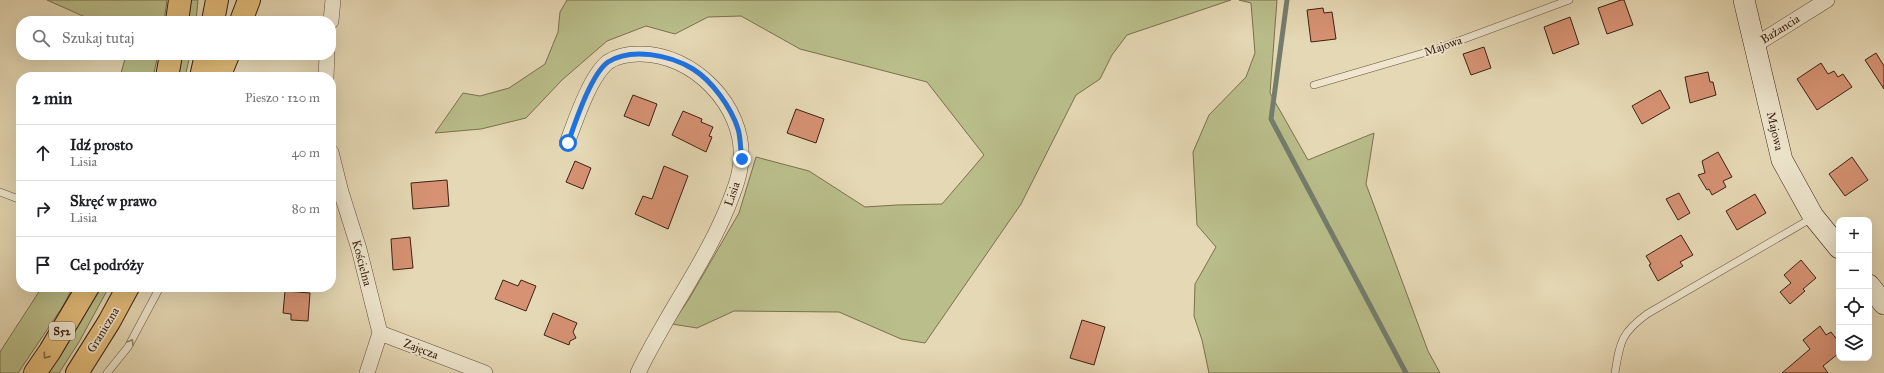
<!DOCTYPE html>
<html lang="pl">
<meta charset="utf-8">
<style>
:root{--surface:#fff;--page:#f6f6f6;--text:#202124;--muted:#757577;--line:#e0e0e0}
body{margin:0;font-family:"IM FELL Great Primer",serif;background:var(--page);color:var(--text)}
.controls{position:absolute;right:12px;bottom:12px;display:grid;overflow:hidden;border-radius:8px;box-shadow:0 4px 16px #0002}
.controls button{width:36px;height:36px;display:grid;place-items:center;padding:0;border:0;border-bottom:1px solid var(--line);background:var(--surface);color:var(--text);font:20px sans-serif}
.stop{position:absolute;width:12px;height:12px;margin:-9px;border:3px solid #1a73e8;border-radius:50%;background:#fff}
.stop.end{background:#1a73e8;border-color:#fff;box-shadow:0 1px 4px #0008}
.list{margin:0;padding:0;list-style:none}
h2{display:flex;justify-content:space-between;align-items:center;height:52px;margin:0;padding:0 16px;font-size:17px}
h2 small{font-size:13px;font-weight:400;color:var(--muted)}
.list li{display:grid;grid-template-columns:26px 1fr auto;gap:12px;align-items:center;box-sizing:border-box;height:56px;padding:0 16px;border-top:1px solid var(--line)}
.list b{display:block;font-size:15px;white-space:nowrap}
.list p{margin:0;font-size:13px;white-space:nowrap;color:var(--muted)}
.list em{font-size:13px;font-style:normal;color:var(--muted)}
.icon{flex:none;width:22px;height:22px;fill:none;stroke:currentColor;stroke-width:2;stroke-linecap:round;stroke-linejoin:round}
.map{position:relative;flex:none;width:1884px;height:373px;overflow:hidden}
.search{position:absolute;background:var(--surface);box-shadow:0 4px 16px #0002;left:16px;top:16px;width:320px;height:44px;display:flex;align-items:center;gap:10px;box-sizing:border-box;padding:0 14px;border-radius:16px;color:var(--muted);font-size:15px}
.panel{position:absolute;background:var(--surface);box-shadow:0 4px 16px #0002;left:16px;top:72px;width:320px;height:220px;border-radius:16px}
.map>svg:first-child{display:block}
.green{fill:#b9be8a;stroke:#7b7050}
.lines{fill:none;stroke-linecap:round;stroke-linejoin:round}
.stream{stroke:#747d6d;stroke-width:5}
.building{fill:#d69273;stroke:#3d2115}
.lane-casing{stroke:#674f3d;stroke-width:8}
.street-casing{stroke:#674f3d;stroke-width:16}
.secondary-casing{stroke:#3d2115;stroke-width:22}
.highway-casing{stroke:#3d2115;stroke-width:24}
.lane{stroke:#eee6ce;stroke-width:7}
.street{stroke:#eee6ce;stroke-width:15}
.secondary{stroke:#eee6ce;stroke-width:21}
.highway{stroke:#e2bc7a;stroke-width:22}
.oneway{stroke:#968472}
.oneway2{stroke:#876742}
.route{stroke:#1a73e8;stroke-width:5}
.labels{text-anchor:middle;stroke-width:3.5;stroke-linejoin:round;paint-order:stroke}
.shield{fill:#eee6ce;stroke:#725c4c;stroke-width:1}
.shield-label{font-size:11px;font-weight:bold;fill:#3d2115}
.street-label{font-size:12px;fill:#3d2115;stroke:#eee6ce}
</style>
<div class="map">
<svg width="1884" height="373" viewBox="0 0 1884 373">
<rect width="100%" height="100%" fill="#e5d8b4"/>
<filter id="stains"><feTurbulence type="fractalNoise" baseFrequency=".005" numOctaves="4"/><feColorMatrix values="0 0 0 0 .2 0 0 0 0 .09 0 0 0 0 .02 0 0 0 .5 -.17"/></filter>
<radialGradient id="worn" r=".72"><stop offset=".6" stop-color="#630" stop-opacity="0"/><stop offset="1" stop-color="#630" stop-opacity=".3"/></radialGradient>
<path class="green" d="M 47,0 L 167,0 L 164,21 L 94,21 Z
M 191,0 L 198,0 L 196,21 L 188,21 Z
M 567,0 L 1231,0 L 1127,35 L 1112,55 L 1100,79 L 1076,95 L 1021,204 L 925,343 L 901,339 L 839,312 L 734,311 L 697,328 L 672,324 L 689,299 L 739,213 L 756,157 L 809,171 L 865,207 L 897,205 L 942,204 L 984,155 L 927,82 L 800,49 L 741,16 L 708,17 L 675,34 L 646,26 L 607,41 L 562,80 L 526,118 L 481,129 L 435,133 L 463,93 L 480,96 L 509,88 L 545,64 L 558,32 L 560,12 Z
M 1239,0 L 1277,0 L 1270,93 L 1308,160 L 1374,133 L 1366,184 L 1428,351 L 1440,373 L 1209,373 L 1202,340 L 1194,316 L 1195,284 L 1216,247 L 1197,225 L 1193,152 L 1209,115 L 1246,77 L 1255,53 L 1251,3 Z
M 126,55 L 158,55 L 153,77 L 120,77 Z
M 181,55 L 190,55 L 185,77 L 177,77 Z
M 42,287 L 73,287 L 63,306 L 18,373 L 0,373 L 0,352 Z
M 100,287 L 109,287 L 79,342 L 59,373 L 48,373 L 68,343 Z"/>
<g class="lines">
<path class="stream" d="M 1287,0 L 1271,119 L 1406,373"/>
</g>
<path class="building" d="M 1621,0 L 1624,0 L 1633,25 L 1607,34 L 1598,8 Z
M 1323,8 L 1324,13 L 1332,12 L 1336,39 L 1311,42 L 1307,10 Z
M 1570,17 L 1579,44 L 1553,54 L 1544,27 Z
M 1484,47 L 1491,68 L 1471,75 L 1463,54 Z
M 1876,53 L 1884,66 L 1884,89 L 1865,60 Z
M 1821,63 L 1828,74 L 1834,71 L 1838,77 L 1843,74 L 1852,87 L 1817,110 L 1797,79 Z
M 1708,72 L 1710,82 L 1713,82 L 1716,95 L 1690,103 L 1685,77 Z
M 1660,90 L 1670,108 L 1642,124 L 1632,106 Z
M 633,95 L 657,104 L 649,126 L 624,116 Z
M 796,109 L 824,119 L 816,143 L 787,133 Z
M 683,111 L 702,119 L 701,122 L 713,127 L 709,136 L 712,137 L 706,152 L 672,135 Z
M 1718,152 L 1732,177 L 1723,181 L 1726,187 L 1712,195 L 1709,189 L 1707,190 L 1698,175 L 1705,173 L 1702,161 Z
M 1852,157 L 1868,180 L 1845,196 L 1829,174 Z
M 575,161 L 591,168 L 583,189 L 566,182 Z
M 664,166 L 688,176 L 668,229 L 635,214 L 643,196 L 652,199 Z
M 447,180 L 449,206 L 413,209 L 411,183 Z
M 1679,193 L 1690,213 L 1678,220 L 1666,199 Z
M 1755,194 L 1766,213 L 1737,230 L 1726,211 Z
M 1681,235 L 1693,255 L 1680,262 L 1683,266 L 1658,281 L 1649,265 L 1651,264 L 1646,256 Z
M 410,237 L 413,268 L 393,270 L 391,239 Z
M 1801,260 L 1816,278 L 1803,289 L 1805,291 L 1790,304 L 1780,292 L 1791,283 L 1784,275 Z
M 503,280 L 518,286 L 521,280 L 536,286 L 526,311 L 495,299 Z
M 285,291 L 310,293 L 308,321 L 291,320 L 291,314 L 283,313 Z
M 553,313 L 577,323 L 573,332 L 576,338 L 570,341 L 569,345 L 544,335 Z
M 1082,320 L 1105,327 L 1094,365 L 1070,358 Z
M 1820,326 L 1826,335 L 1831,332 L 1839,342 L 1839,353 L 1823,366 L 1828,373 L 1782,373 L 1810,349 L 1803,340 Z"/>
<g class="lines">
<g class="lane-casing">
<path id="lane" d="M 1314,85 L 1437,49 L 1569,0
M 0,192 L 21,200
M 107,373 L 128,347 L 160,287
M 1615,373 C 1620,342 1621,333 1647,314 L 1812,218"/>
</g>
<g class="street-casing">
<path id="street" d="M 331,21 L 333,0
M 1755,45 L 1827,0
M 326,77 L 327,55
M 567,143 C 575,122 590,76 608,62 C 617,56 629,54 639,54 C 693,53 745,106 741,160 C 740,176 734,191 728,206 C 704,265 665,316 638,373
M 331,152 L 341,192 L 359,249 L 380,333 L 367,373
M 380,333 L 485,373"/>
</g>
<g class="secondary-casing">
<path id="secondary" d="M 1744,0 L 1782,160 L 1813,216 L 1839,248
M 1869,285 L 1884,304"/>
</g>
<g class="highway-casing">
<path id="highway" d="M 177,21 L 180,0
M 213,21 L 217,0
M 241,21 L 249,0
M 167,77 L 171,55
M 201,77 L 206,55
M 219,77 L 228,55
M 35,373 L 50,351 L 88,287
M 77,373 L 109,322 L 128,287"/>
</g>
<use href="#lane" class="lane"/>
<use href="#street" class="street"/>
<use href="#secondary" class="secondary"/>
<use href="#highway" class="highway"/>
</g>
<defs><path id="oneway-chevron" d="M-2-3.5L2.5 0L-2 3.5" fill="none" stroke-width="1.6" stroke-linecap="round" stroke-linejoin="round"/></defs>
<use class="oneway" href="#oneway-chevron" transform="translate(131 342) rotate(-60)"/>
<use class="oneway2" href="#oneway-chevron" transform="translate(46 356) rotate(125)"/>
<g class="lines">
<path class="route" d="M 568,143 C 575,123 591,74 608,62 C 631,47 670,55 693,69 C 712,81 731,107 738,129 C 741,138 740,150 742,159"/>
</g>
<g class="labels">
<rect class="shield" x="49" y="322" width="26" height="18" rx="3"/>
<g class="shield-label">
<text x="62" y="335">S52</text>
</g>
<g class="street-label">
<text transform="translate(1780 29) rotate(-32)" y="4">Bażancia</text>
<text transform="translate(1443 46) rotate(-19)" y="4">Majowa</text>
<text transform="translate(1775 131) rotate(77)" y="4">Majowa</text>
<text transform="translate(732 194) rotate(-71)" y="4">Lisia</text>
<text transform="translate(362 263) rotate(75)" y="4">Kościelna</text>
<text transform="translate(103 330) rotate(-59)" y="4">Graniczna</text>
<text transform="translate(421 349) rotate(21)" y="4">Zajęcza</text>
</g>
</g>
<rect width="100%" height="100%" filter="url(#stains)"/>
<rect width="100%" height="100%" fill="url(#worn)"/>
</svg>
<div class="controls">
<button>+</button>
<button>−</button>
<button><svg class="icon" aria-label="locate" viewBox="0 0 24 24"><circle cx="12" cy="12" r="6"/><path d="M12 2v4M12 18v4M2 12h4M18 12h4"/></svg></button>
<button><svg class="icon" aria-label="layers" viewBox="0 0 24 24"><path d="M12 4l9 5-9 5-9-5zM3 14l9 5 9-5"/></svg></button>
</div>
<div class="stop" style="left:568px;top:143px"></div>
<div class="stop end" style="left:742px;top:159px"></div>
<div class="search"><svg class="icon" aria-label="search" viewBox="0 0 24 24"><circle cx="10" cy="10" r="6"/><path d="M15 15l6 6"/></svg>Szukaj tutaj</div>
<section class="panel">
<h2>2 min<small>Pieszo · 120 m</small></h2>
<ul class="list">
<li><svg class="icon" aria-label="ahead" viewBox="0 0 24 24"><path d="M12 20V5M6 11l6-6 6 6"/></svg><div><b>Idź prosto</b><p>Lisia</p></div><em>40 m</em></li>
<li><svg class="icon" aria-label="right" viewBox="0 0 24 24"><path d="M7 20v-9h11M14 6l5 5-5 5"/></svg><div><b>Skręć w prawo</b><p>Lisia</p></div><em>80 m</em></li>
<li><svg class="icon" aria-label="arrive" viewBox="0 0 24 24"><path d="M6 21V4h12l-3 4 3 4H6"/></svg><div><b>Cel podróży</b></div></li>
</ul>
</section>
</div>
